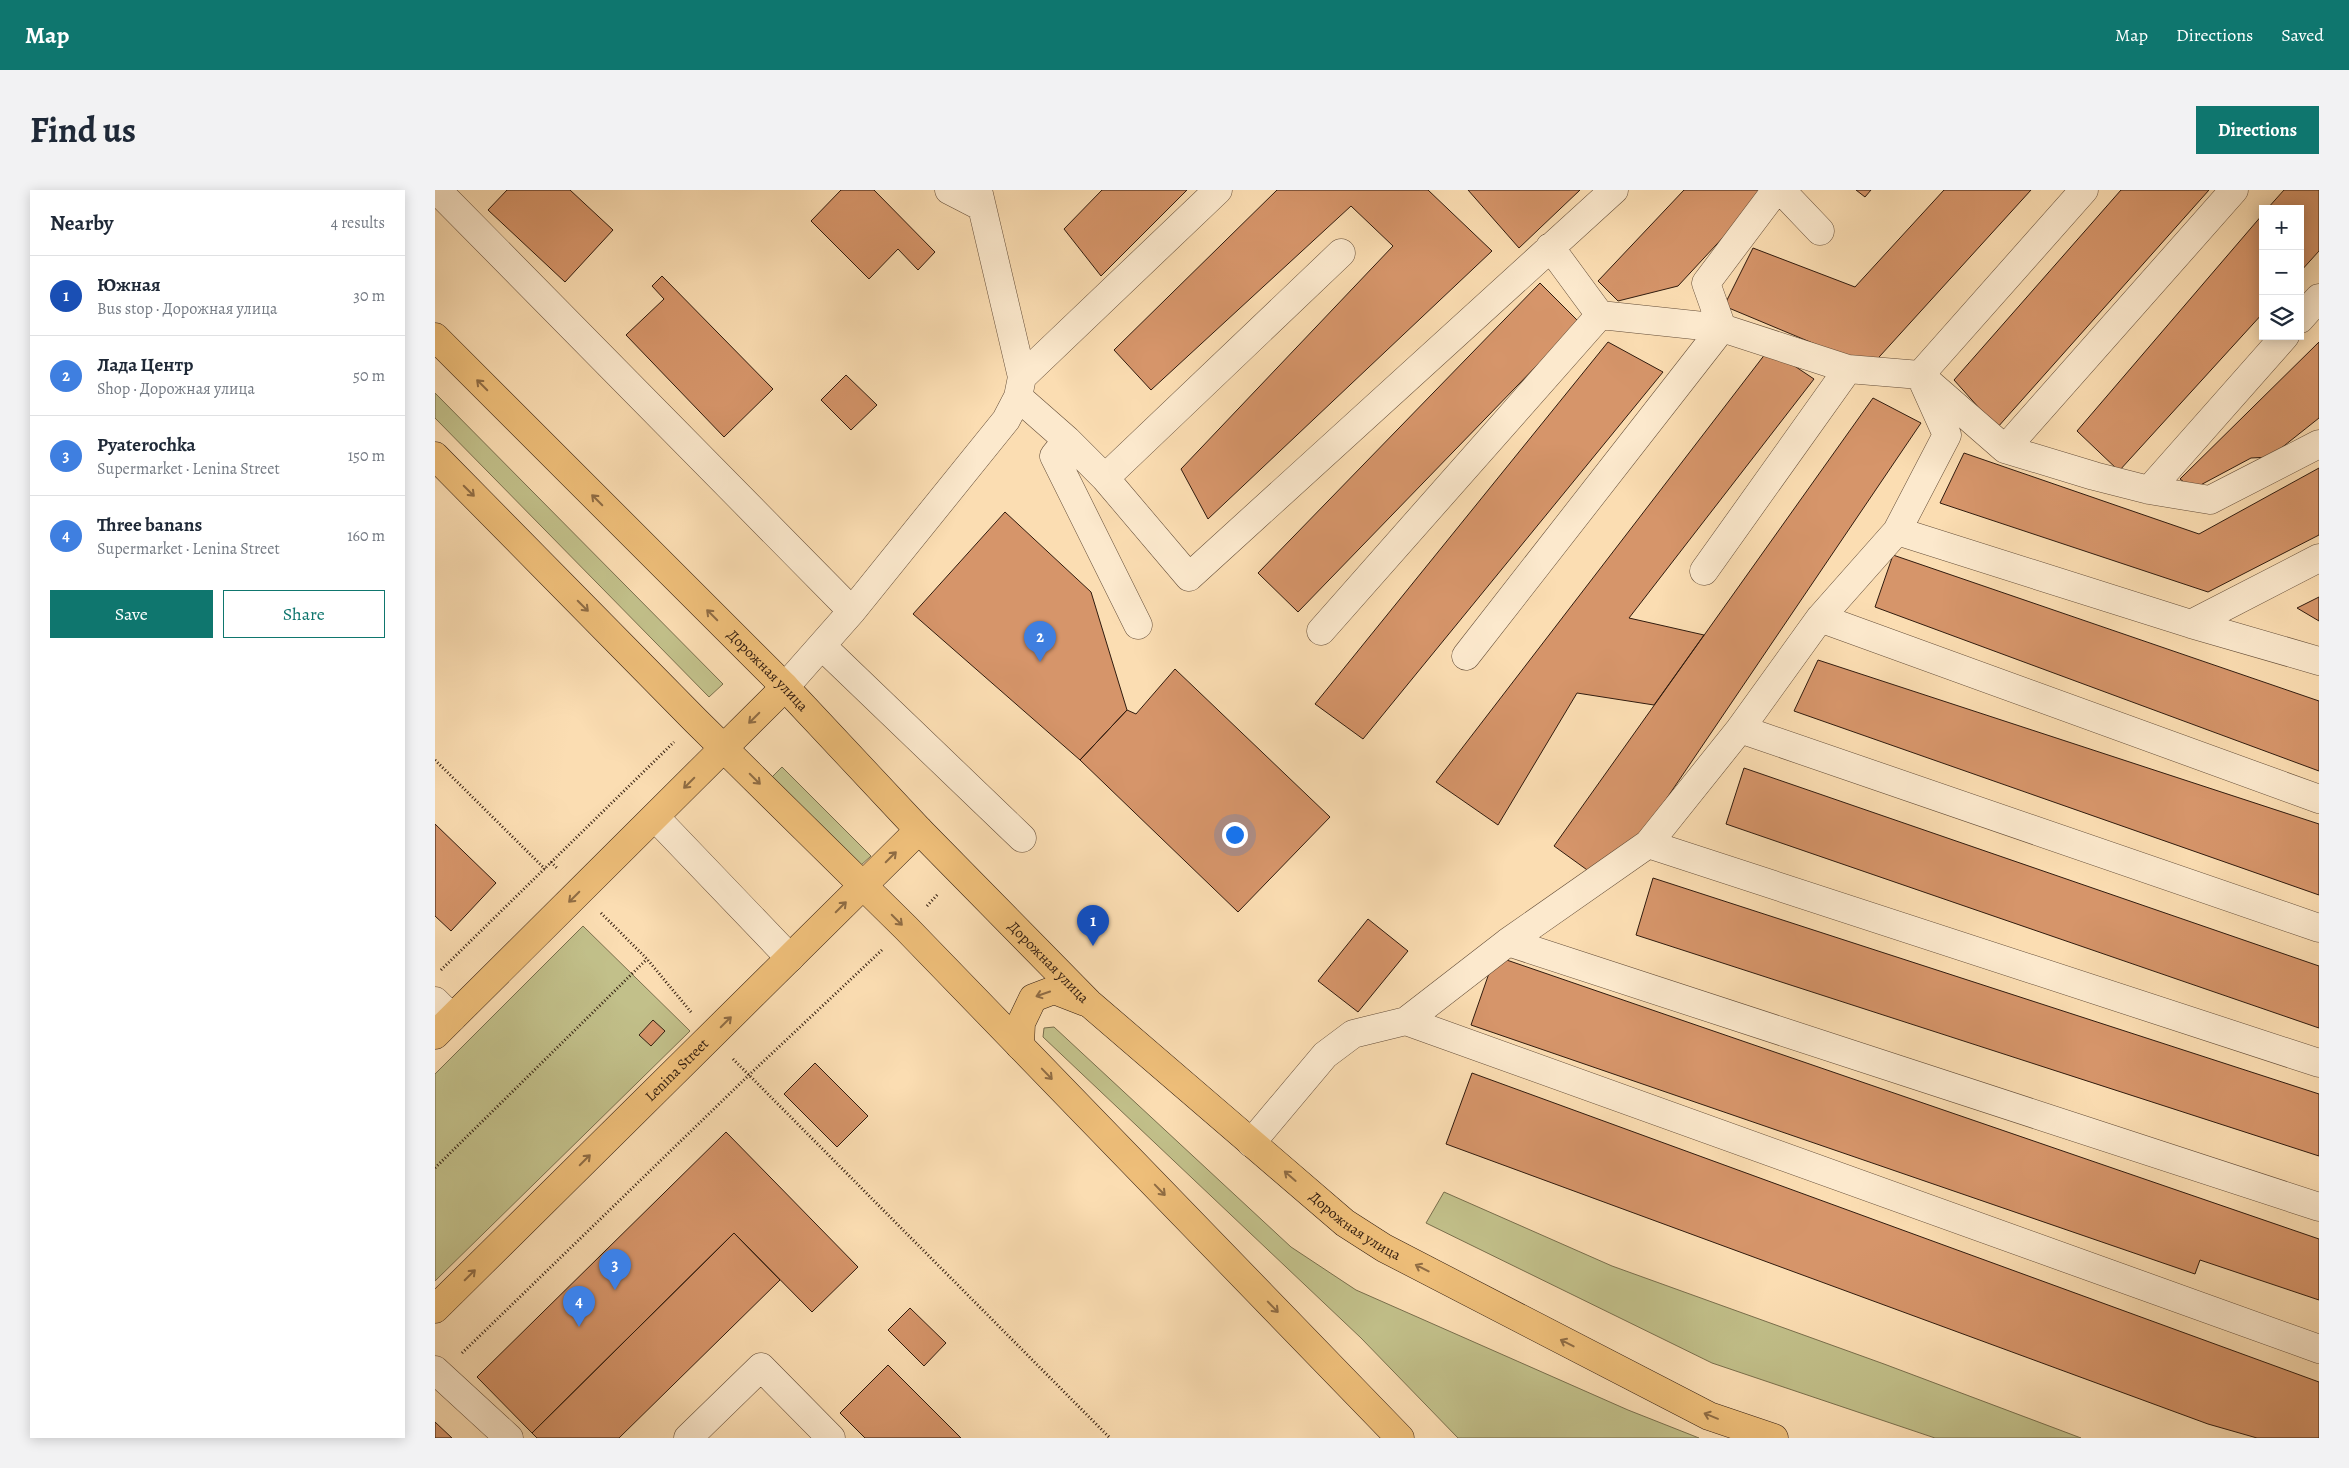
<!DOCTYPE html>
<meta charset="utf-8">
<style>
:root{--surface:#fff;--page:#f2f2f3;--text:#1f2937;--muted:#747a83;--line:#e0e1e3;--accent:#0f766e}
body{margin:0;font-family:Alegreya,serif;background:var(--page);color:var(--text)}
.controls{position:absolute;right:15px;top:15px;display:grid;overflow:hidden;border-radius:0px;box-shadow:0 2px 12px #0003}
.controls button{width:45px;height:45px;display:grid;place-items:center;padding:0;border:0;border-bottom:1px solid var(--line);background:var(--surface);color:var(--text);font:25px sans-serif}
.you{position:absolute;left:799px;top:644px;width:18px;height:18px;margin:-12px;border:4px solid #fff;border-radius:50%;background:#1a73e8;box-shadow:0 0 0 8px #1a73e833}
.badge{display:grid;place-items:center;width:32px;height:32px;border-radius:50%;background:var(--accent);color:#fff;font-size:16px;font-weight:700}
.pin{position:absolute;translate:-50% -41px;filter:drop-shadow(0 1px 2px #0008)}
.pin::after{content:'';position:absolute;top:26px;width:18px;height:15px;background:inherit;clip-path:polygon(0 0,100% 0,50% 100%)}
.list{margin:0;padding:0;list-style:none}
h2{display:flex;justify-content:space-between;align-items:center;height:65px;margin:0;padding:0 20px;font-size:21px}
h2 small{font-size:16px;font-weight:400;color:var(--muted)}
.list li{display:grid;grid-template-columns:32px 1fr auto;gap:15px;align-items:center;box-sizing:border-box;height:80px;padding:0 20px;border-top:1px solid var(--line)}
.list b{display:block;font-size:19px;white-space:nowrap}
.list p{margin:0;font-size:16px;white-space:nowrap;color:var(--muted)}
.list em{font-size:16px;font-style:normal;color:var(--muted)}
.actions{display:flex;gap:10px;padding:15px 20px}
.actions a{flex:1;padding:11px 0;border:1px solid var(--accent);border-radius:0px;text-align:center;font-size:18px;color:var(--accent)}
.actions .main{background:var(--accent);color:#fff}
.icon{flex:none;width:28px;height:28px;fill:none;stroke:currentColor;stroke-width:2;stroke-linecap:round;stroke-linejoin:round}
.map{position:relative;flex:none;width:1884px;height:1248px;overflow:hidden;border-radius:0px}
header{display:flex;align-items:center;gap:30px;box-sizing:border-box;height:70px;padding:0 25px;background:var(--accent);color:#fff}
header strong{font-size:24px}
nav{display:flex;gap:28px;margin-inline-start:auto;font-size:18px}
.intro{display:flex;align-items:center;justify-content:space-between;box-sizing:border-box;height:120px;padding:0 30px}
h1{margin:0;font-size:35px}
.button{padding:12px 22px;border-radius:0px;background:var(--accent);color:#fff;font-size:18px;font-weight:700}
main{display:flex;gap:30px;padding:0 30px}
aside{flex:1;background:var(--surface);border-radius:0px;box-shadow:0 2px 12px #0003}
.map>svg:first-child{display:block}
.green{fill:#c2c08a;stroke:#796e4c}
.building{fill:#d6956a;stroke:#301b0e}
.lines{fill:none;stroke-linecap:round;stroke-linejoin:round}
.minor-casing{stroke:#634c37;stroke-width:29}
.major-casing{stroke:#301b0e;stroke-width:29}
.path{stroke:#301b0e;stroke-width:3;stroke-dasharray:1 2.5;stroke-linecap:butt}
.minor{stroke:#fce9cd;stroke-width:28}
.major{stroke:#eebe79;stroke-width:28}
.oneway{stroke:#8f6c44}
.labels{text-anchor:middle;stroke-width:4;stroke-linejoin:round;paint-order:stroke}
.street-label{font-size:15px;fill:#301b0e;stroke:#fce9cd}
</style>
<header>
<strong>Map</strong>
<nav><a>Map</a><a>Directions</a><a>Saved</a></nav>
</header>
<div class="intro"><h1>Find us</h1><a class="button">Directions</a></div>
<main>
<aside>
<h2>Nearby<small>4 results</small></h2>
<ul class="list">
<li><span class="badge" style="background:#1a4fb4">1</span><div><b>Южная</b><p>Bus stop · Дорожная улица</p></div><em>30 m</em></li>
<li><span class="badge" style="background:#3f7fe0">2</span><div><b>Лада Центр</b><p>Shop · Дорожная улица</p></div><em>50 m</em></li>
<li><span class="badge" style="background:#3f7fe0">3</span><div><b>Pyaterochka</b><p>Supermarket · Lenina Street</p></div><em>150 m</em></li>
<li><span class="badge" style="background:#3f7fe0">4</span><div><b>Three banans</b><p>Supermarket · Lenina Street</p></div><em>160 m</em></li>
</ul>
<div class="actions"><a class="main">Save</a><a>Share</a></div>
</aside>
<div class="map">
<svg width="1884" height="1248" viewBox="0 0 1884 1248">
<rect width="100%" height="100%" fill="#fbddb2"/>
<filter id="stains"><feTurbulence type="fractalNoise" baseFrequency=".004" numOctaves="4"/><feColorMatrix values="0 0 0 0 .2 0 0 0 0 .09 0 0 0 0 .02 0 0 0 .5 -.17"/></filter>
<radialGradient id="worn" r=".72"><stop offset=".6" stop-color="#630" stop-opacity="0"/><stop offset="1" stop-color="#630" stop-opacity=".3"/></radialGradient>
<path class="green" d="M 0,203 L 288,494 L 274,507 L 0,228 Z
M 347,577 L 436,666 L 425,676 L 336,588 Z
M 148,736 L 255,841 L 0,1091 L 0,884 Z
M 619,837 L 856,1057 L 921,1100 L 1193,1220 L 1264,1248 L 1023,1248 L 926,1148 L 608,847 L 609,838 Z
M 1009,1002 L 1177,1076 L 1449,1174 L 1646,1248 L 1500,1248 L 1277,1173 L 991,1033 Z"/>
<path class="building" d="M 72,0 L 135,0 L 178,40 L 130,92 L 53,20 Z
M 406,0 L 439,0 L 500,62 L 483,80 L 463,59 L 434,89 L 376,31 Z
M 667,0 L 752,0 L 666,86 L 629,39 Z
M 842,0 L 993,0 L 1057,61 L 773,329 L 746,279 L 958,56 L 916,16 L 716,200 L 679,160 Z
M 1033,0 L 1145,0 L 1084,58 Z
M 1249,0 L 1332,0 L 1243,96 L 1183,111 L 1163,91 Z
M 1421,0 L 1436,0 L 1430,7 Z
M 1509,0 L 1596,0 L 1435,177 L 1289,116 L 1318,58 L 1420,97 Z
M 1686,0 L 1774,0 L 1562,238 L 1519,190 Z
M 1849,0 L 1884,0 L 1884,61 L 1865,82 L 1865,19 L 1832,19 Z
M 1828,24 L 1828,123 L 1684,281 L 1642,241 Z
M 227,86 L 338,199 L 289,247 L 191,145 L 229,109 L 217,96 Z
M 1105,93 L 1144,132 L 863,422 L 823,383 Z
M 1173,152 L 1228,182 L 928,549 L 880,514 Z
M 1884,152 L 1884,228 L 1835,267 L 1816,268 L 1758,299 L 1745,289 Z
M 1334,159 L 1379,189 L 1194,428 L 1269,445 L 1219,515 L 1142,503 L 1063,635 L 1001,592 Z
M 411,185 L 442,215 L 416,240 L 386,210 Z
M 1438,208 L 1486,233 L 1173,695 L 1119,656 Z
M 1529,263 L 1764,344 L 1884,278 L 1884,345 L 1773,402 L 1505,313 Z
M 570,322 L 656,402 L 692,520 L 645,570 L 478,424 Z
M 1458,365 L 1884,511 L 1884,581 L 1440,417 Z
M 1884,407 L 1884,431 L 1862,418 Z
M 1383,470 L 1884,634 L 1884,705 L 1359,521 Z
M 740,479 L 895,627 L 803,722 L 645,570 L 692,520 L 701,524 Z
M 1309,578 L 1884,776 L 1884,838 L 1291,634 Z
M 0,634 L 61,693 L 16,741 L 0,726 Z
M 1218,688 L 1884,904 L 1884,966 L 1201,745 Z
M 933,729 L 973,761 L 923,822 L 883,791 Z
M 1060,766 L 1884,1049 L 1884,1110 L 1765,1070 L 1760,1084 L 1036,835 Z
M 218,830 L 230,841 L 216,856 L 204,845 Z
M 380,873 L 433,926 L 402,957 L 349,904 Z
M 1037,883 L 1884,1192 L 1884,1248 L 1822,1248 L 1773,1234 L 1011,954 Z
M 291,942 L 423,1077 L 377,1122 L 299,1043 L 97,1243 L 42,1187 Z
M 299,1043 L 345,1090 L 184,1248 L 102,1248 L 97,1243 Z
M 475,1118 L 511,1153 L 489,1176 L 453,1140 Z
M 453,1175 L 526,1248 L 430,1248 L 405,1223 Z
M 0,1232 L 17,1248 L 0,1248 Z"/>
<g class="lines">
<g class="minor-casing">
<path id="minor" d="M 2,0 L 417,421
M 514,0 L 547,17
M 1346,0 L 1385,41
M 1115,57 L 1165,125 L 1287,138 L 1413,179 L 1485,185 L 1570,259 L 1659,286 L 1714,300 L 1775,310 L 1884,254
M 1865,129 L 1884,108
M 587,187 L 783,0
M 583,207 L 632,250 L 670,288 L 906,63
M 632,250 L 619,266 L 703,435
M 1570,259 L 1799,0
M 670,288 L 754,387 L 1179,0
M 1714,300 L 1850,146
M 1462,341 L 1756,434 L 1884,471
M 1269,381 L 1413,179
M 1385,428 L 1884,609
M 1756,434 L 1884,368
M 886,441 L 1165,125
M 387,456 L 587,648
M 1031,466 L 1287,138 L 1271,93 L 1341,0
M 350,497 L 417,421 L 571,230 L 583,207 L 587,187 L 543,0
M 1305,539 L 1884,738
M 220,627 L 355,768
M 1213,654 L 1884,873
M 1073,752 L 1884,1017
M 0,811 L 17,828
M 971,831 L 1884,1159
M 816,953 L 890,865 L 918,844 L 971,831 L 1073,752 L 1213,654 L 1305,539 L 1385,428 L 1462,341 L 1512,245 L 1485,185 L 1649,0
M 0,1180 L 74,1248
M 253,1248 L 326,1177 L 396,1248"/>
</g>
<g class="major-casing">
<g id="major">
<path id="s1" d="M 0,147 L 350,497 L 484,640 L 654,813 L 910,1033 L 949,1058 L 1274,1226 L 1339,1248"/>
<path d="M 0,266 L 261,531 L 471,738 L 965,1248"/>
<path d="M 0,845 L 350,497"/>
<path d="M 585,856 L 586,833 L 598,808 L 619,800 L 650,812"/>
<path id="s2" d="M 0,1119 L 484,640"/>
</g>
</g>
<path class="path" d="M 0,570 L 110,679
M 116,672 L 123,679
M 492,716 L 503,704
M 166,723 L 212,769 L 256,822
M 6,780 L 239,552
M 298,869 L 675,1248
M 0,978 L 212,769
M 27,1163 L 314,885 L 448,759"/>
<use href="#minor" class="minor"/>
<use href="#major" class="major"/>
</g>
<defs><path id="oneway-shaft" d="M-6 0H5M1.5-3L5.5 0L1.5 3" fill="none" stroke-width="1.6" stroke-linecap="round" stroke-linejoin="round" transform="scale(1.25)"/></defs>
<g class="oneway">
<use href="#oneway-shaft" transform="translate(47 195) rotate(-135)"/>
<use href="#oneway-shaft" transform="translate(34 301) rotate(45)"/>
<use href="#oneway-shaft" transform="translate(162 310) rotate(-135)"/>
<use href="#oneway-shaft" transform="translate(148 416) rotate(45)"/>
<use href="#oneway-shaft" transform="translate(277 425) rotate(-135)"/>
<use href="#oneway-shaft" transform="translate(319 528) rotate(135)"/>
<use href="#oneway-shaft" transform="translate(320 589) rotate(45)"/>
<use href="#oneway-shaft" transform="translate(254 593) rotate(135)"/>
<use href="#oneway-shaft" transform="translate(456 667) rotate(-45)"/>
<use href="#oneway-shaft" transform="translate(139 707) rotate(135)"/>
<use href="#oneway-shaft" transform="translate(406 717) rotate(-45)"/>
<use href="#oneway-shaft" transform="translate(462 730) rotate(45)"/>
<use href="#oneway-shaft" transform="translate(608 804) rotate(161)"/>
<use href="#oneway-shaft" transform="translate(291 832) rotate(-45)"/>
<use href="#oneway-shaft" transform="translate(612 884) rotate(46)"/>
<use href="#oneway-shaft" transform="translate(150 970) rotate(-45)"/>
<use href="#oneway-shaft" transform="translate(855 986) rotate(-139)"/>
<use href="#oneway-shaft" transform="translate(725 1000) rotate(46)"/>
<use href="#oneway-shaft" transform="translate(987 1078) rotate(-153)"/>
<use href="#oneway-shaft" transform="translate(35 1085) rotate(-45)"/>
<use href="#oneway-shaft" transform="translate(838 1117) rotate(46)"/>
<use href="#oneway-shaft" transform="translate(1132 1153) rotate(-153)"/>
<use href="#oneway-shaft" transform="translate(1276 1226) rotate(-158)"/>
</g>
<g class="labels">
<g class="street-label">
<text dy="5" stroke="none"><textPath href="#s1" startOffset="471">Дорожная улица</textPath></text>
<text dy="5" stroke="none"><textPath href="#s1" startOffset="876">Дорожная улица</textPath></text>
<text dy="5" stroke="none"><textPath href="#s2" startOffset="340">Lenina Street</textPath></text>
<text dy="5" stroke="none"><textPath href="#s1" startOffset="1281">Дорожная улица</textPath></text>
</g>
</g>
<rect width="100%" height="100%" filter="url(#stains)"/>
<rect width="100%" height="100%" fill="url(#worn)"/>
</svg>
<div class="controls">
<button>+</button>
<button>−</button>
<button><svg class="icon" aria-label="layers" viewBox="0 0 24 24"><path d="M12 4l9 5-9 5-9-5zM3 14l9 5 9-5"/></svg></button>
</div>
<div class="you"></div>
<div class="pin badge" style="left:658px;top:756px;background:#1a4fb4">1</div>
<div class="pin badge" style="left:605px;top:472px;background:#3f7fe0">2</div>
<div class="pin badge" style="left:180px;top:1100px;background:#3f7fe0">3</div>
<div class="pin badge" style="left:144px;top:1137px;background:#3f7fe0">4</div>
</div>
</main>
